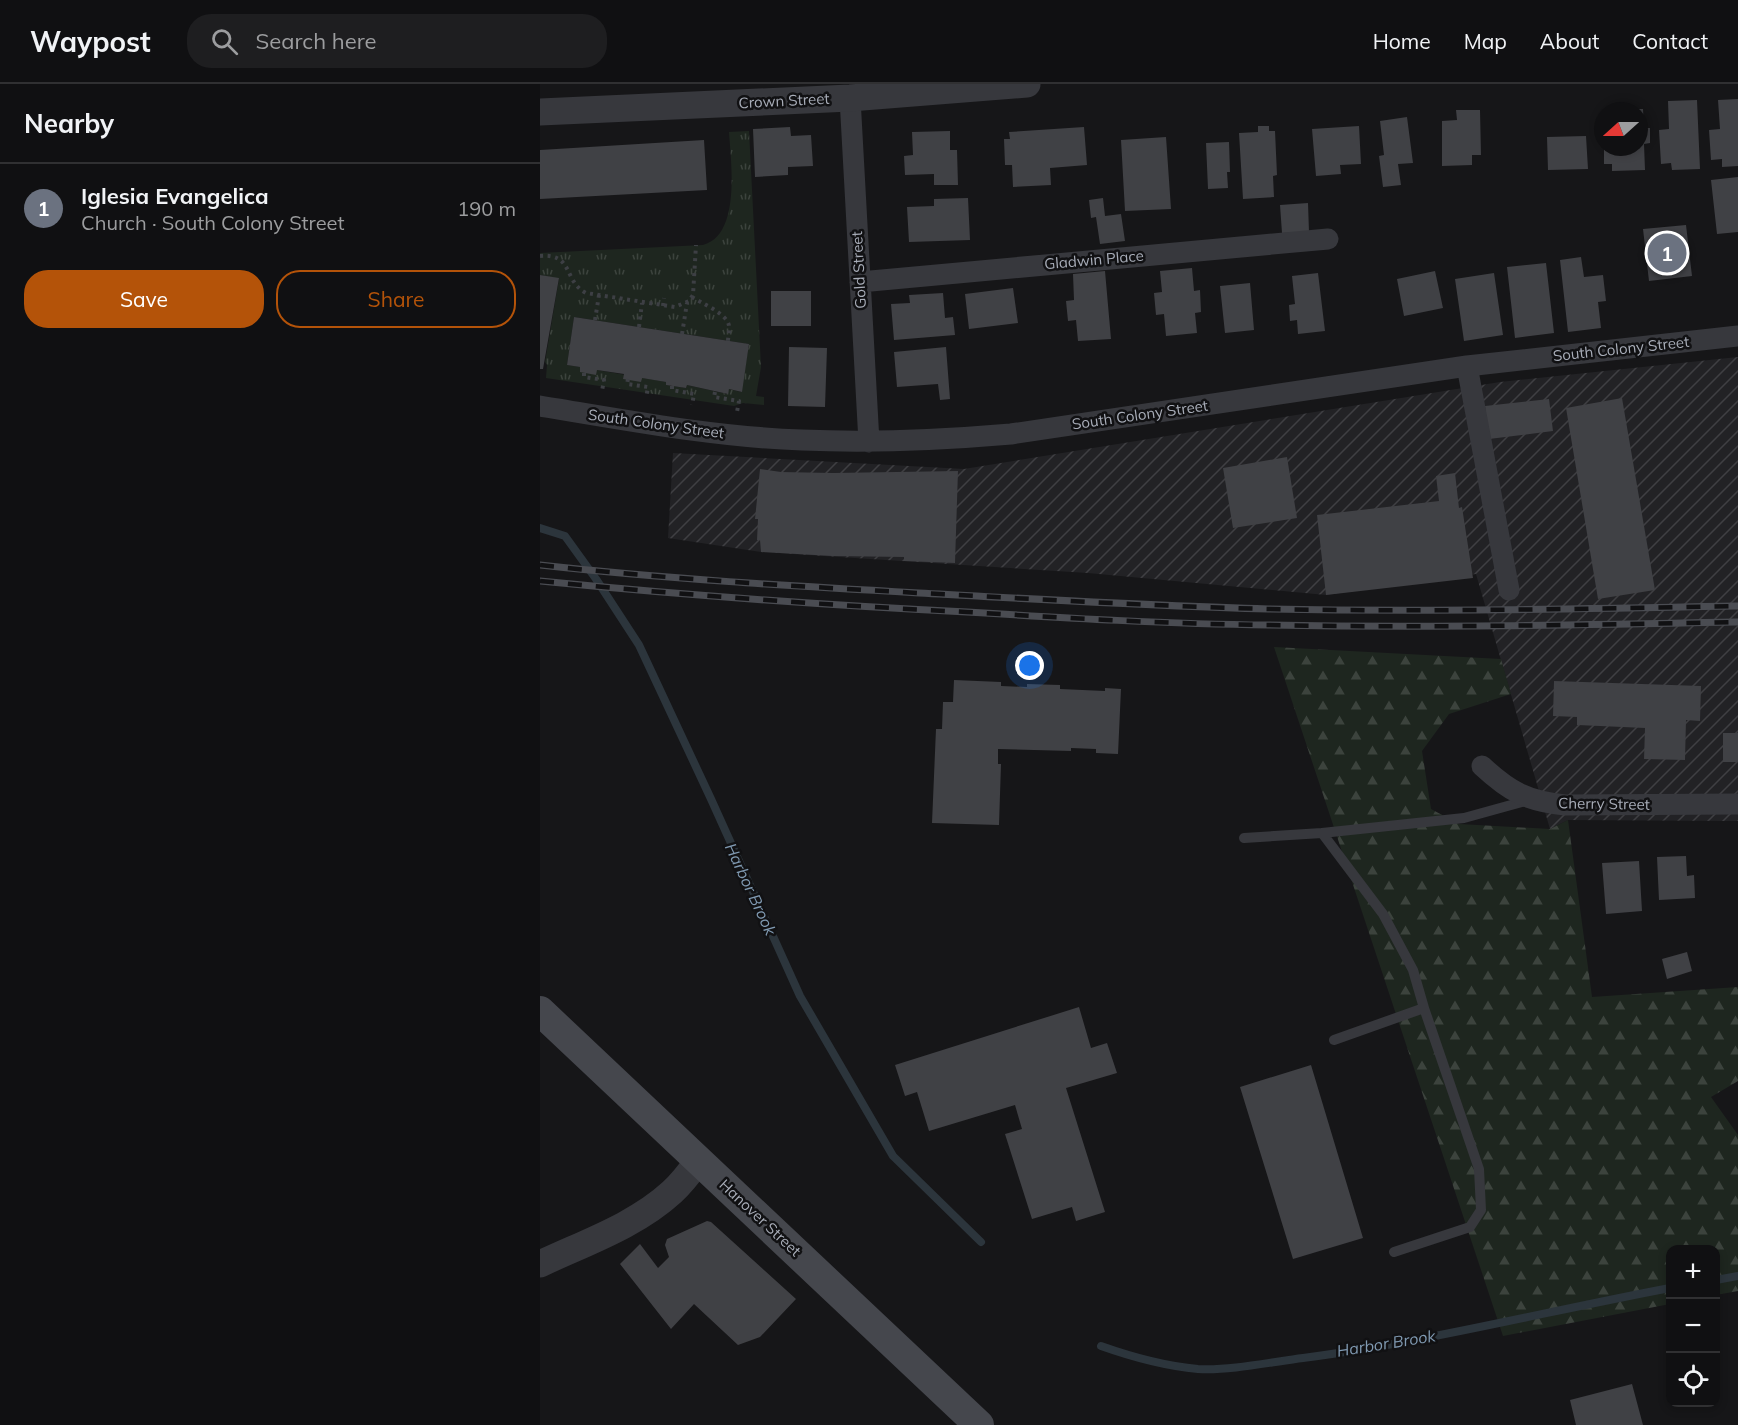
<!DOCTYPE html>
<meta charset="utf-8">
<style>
:root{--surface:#101012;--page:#1e1e20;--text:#f1f3f6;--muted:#9c9d9f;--line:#303032;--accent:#b45309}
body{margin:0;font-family:Mulish,sans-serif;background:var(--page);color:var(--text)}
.controls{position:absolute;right:18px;bottom:18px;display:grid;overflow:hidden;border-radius:12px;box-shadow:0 3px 9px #0003}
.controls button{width:54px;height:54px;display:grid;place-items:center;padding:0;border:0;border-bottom:2px solid var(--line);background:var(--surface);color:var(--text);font:30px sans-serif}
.compass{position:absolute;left:1054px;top:18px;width:54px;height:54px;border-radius:50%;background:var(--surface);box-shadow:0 3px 9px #0003;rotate:249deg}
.you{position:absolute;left:490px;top:582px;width:21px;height:21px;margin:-15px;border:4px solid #fff;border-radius:50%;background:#1a73e8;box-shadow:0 0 0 9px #1a73e833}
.badge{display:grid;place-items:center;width:39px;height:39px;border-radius:50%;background:var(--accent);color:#fff;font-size:20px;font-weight:700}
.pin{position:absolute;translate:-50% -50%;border:3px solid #fff;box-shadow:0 2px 6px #0006}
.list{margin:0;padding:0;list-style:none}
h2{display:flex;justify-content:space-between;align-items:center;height:78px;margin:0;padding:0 24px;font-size:26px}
h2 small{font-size:20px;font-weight:400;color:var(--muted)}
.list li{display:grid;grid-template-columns:39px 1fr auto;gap:18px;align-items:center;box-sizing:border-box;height:90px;padding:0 24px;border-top:2px solid var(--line)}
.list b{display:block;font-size:22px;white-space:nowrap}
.list p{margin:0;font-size:20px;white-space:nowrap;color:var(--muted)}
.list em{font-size:20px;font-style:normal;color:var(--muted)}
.actions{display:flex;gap:12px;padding:18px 24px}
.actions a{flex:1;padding:14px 0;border:2px solid var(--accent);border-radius:24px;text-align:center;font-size:21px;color:var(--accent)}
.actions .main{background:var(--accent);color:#fff}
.icon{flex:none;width:33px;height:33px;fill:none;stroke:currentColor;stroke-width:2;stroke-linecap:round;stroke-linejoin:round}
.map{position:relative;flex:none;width:1198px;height:1341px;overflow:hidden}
header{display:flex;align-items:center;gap:36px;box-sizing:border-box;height:84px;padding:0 30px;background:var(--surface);border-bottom:2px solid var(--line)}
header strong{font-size:28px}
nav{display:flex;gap:33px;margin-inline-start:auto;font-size:21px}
.search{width:420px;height:54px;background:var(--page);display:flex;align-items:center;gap:15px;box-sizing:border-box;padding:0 21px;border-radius:24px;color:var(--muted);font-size:22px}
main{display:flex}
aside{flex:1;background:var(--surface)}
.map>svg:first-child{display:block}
.industrial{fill:url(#industrial-furrows)}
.grass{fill:url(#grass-tufts);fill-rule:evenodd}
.forest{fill:url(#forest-firs)}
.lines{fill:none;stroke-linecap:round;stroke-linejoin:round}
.stream{stroke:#2c353c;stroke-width:8}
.building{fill:#404145}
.path{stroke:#3d3f44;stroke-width:4;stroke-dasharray:3 4.5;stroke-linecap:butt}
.service{stroke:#37383d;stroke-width:10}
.minor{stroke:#37383d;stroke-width:21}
.tertiary{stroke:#37383d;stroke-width:27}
.secondary{stroke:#45474d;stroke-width:30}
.rail-casing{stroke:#4a4c52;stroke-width:7}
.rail{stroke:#111113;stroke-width:4.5;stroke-dasharray:14;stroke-linecap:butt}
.labels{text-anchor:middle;stroke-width:5;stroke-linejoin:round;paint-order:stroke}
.street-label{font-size:15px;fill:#a8adb8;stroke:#111113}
.water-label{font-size:16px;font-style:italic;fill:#809ab2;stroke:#111113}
</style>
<header>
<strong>Waypost</strong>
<div class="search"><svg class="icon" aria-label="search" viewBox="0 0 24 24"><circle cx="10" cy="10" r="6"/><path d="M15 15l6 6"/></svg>Search here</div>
<nav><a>Home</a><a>Map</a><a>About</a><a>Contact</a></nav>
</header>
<main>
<aside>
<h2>Nearby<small></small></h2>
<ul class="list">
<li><span class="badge" style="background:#6b7280">1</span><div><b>Iglesia Evangelica</b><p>Church · South Colony Street</p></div><em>190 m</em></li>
</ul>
<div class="actions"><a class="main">Save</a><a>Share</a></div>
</aside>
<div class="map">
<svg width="1198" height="1341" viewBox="0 0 1198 1341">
<defs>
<pattern id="industrial-furrows" width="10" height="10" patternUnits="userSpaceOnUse" patternTransform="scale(1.5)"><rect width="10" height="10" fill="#222225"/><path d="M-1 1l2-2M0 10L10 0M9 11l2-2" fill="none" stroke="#3f3f43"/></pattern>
<pattern id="grass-tufts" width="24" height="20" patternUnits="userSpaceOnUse" patternTransform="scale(1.5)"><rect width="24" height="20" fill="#1e261f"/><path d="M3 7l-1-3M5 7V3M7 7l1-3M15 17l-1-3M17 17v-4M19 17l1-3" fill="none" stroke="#3c433d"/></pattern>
<pattern id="forest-firs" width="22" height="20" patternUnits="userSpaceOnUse" patternTransform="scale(1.5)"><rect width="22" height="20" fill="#1e261f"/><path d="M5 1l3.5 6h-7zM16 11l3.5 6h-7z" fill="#3c433d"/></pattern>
</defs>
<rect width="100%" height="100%" fill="#161618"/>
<path class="industrial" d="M 1198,273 L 1198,737 L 1028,736 L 1010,745 L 936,490 L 786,511 L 548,489 L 221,468 L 128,454 L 133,369 L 424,385 L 960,298 Z"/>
<path class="grass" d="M 209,47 L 221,283 L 216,312 L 224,313 L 224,321 L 203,319 L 194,322 L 6,294 L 7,281 L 5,278 L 19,195 L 0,191 L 0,169 L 163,161 C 201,151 191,78 189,48 ZM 34,233 L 209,260 L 201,308 L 189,305 L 187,310 L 147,301 L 146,304 L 126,301 L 126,298 L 57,286 L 40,288 L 40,283 L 27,281 Z"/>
<path class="forest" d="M 734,563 L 961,575 L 971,610 L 909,630 L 882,667 L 891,725 L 919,740 L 1010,745 L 1028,736 L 1052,913 L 1198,903 L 1198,997 L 1171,1013 L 1198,1051 L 1198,1207 L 1176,1211 L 1176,1166 L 1130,1166 L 1130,1220 L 963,1252 Z"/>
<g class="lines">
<path class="stream" d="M 0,444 L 25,452 L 56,495 L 99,561 L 171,715 L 260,912 L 353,1072 L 441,1158
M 1176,1196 L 1198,1192
M 561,1262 C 592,1273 625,1282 658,1285 C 688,1287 732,1278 763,1274 C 886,1258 1008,1227 1130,1204"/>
</g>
<path class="building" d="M 1198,15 L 1198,82 L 1182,83 L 1182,75 L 1171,76 L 1169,46 L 1180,45 L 1178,16 Z
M 1157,16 L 1160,85 L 1132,86 L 1131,79 L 1121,80 L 1119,46 L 1129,45 L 1128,17 Z
M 1099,25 L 1103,25 L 1104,44 L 1110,44 L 1110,59 L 1104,60 L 1105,86 L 1072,87 L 1072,80 L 1064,80 L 1064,63 L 1099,63 Z
M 916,26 L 940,26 L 941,71 L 932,71 L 932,81 L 902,82 L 902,37 L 917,36 Z
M 867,33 L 873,79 L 858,80 L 861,101 L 843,103 L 839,72 L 844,71 L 840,37 Z
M 718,42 L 729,42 L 729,47 L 735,47 L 737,91 L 733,92 L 734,113 L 703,115 L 699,49 L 718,48 Z
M 819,42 L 821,80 L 800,81 L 801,90 L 776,92 L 772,45 Z
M 250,43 L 251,52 L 271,51 L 273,82 L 248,83 L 248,91 L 215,93 L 213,45 Z
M 544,43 L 547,81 L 510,84 L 511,101 L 473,103 L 472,81 L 465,81 L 464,55 L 470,55 L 469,48 Z
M 410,47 L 410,66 L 417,66 L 418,101 L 394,101 L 394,90 L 365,91 L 364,72 L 373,71 L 372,48 Z
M 1046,52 L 1048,85 L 1008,86 L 1007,53 Z
M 626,53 L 631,125 L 585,127 L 581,56 Z
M 164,56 L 167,106 L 0,115 L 0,66 Z
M 689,58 L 690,88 L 687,88 L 688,104 L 668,105 L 666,59 Z
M 1198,93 L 1198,148 L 1177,150 L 1171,96 Z
M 428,114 L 430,156 L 369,158 L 367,123 L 394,122 L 394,115 Z
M 563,114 L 565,132 L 581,130 L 585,157 L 560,160 L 556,133 L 551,134 L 549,116 Z
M 768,119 L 769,148 L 742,149 L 740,121 Z
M 1146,141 L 1152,192 L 1109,197 L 1103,145 Z
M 1041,173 L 1044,193 L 1063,191 L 1066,217 L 1058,218 L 1061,244 L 1028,248 L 1020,176 Z
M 1006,179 L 1014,249 L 975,254 L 967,183 Z
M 652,184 L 654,207 L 660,206 L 661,228 L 655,229 L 657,249 L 626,252 L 624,230 L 616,231 L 614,209 L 622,208 L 620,187 Z
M 565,187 L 571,255 L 538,257 L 536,236 L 528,237 L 526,217 L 534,216 L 533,190 Z
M 895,187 L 903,224 L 864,232 L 857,195 Z
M 778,189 L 785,247 L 758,250 L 757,236 L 750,237 L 749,221 L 755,220 L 752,192 Z
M 954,189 L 963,251 L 924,257 L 915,195 Z
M 0,191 L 19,194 L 3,285 L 0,285 Z
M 710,199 L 714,246 L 685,249 L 680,202 Z
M 473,204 L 478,239 L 429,245 L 425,210 Z
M 231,207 L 271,207 L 271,242 L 231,242 Z
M 403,209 L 405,234 L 413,233 L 415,251 L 354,256 L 351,220 L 370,219 L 369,211 Z
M 34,233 L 209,260 L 202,308 L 189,305 L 188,310 L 147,301 L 146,304 L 126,301 L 126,298 L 102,294 L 101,298 L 83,295 L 84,290 L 57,286 L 56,291 L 40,288 L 40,283 L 27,281 Z
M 249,263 L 287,264 L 285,323 L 248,322 Z
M 406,263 L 410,315 L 400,316 L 398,300 L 357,303 L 354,268 Z
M 1082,314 L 1115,506 L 1058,515 L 1026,324 Z
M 1009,315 L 1013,347 L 949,355 L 945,322 Z
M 747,373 L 757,434 L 693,444 L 683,384 Z
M 220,385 L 241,388 L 293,389 L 418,387 L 415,479 L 364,477 L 364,473 L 292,472 L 221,468 L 220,456 L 217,456 L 218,435 L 215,435 Z
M 915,389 L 919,424 L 922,423 L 933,494 L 786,511 L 777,431 L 899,417 L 896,392 Z
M 414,596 L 461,598 L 461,602 L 487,603 L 487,600 L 520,601 L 520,605 L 565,607 L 565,604 L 581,605 L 578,670 L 556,669 L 556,665 L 531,664 L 531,667 L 458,665 L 458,680 L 461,680 L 459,741 L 392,739 L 396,645 L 402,645 L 403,618 L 413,618 Z
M 1014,597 L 1161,602 L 1160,637 L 1146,636 L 1145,676 L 1104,675 L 1105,644 L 1037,641 L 1037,633 L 1013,632 Z
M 1183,649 L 1198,649 L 1198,678 L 1183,678 Z
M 1146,772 L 1147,792 L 1154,791 L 1155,814 L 1119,816 L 1117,773 Z
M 1099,777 L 1102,827 L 1066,830 L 1062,779 Z
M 1147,868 L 1152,887 L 1127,895 L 1122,875 Z
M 539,923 L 551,964 L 567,959 L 577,989 L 526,1004 L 565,1128 L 536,1137 L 532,1123 L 492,1135 L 465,1050 L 482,1045 L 475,1021 L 389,1047 L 377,1008 L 365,1012 L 355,981 Z
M 771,981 L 823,1154 L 753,1175 L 700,1003 Z
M 167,1137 L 171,1138 L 256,1215 L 220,1253 L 198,1261 L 154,1220 L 131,1245 L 80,1180 L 100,1160 L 118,1184 L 129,1173 L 125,1161 L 127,1155 Z
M 1092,1300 L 1103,1341 L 1036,1341 L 1030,1316 Z"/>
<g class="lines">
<path class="path" d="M 0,172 C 34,169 23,197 46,209 L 135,223 L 149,217 L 153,211 L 156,161
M 152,213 C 161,219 188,230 189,242 C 190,247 188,252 188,257
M 123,222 L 124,214
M 55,236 L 59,211
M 99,243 L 102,219
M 142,250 L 147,219
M 44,289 L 44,293 L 64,296 L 62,307
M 88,295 L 87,300 L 108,303 L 106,314
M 132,302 L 132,306 L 154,310 L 152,321
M 175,308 L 174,313 L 199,317 L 197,328"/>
<path class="service" d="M 782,749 L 924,734 L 989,716
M 704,754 L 782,749 L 843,830 L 873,886 L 884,924 L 794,956
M 854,1168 L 930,1143 L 941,1126 L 939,1085 L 884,924"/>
<path class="minor" d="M 310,14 L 329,358
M 320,198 L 788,155
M 927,282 L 969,506
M 0,322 C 87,336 174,353 262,356 C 332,359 401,356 471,350 L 927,282 L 1198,252
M 942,682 C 970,708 987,717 1025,721 L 1198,720"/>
<path class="tertiary" d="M 0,28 L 310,14 L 487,0
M 0,1180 C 44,1159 95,1142 132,1108 C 142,1099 151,1087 159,1076"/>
<path class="secondary" d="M 0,927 L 439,1341"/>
<g class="rail-casing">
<path id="rail" d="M 0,481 C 126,495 252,502 379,509 C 495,515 611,522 728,525 C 885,528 1041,525 1198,522
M 0,497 C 142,511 284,521 427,528 C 527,534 628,540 728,541 C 885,544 1041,541 1198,538"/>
</g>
<use href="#rail" class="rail"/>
</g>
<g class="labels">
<g class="street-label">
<text transform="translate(244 17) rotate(-3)" y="5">Crown Street</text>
<text transform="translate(554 176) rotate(-5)" y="5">Gladwin Place</text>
<text transform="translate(319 186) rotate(-93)" y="5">Gold Street</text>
<text transform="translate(1081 265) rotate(-6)" y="5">South Colony Street</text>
<text transform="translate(600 331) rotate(-8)" y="5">South Colony Street</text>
<text transform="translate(116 340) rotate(8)" y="5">South Colony Street</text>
<text transform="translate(1064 720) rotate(1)" y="5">Cherry Street</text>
<text transform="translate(220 1134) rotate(43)" y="5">Hanover Street</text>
</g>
<g class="water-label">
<text transform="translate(211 805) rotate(65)" y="6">Harbor Brook</text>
<text transform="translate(846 1259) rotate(-9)" y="6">Harbor Brook</text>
</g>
</g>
</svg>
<div class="controls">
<button>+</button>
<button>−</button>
<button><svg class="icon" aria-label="locate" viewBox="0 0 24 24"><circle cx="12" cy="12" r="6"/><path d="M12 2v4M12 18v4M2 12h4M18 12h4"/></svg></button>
</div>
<svg class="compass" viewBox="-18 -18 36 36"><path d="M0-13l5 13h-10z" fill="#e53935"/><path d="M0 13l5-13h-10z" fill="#9c9d9f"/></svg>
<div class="you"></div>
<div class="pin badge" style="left:1127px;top:169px;background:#6b7280">1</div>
</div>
</main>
